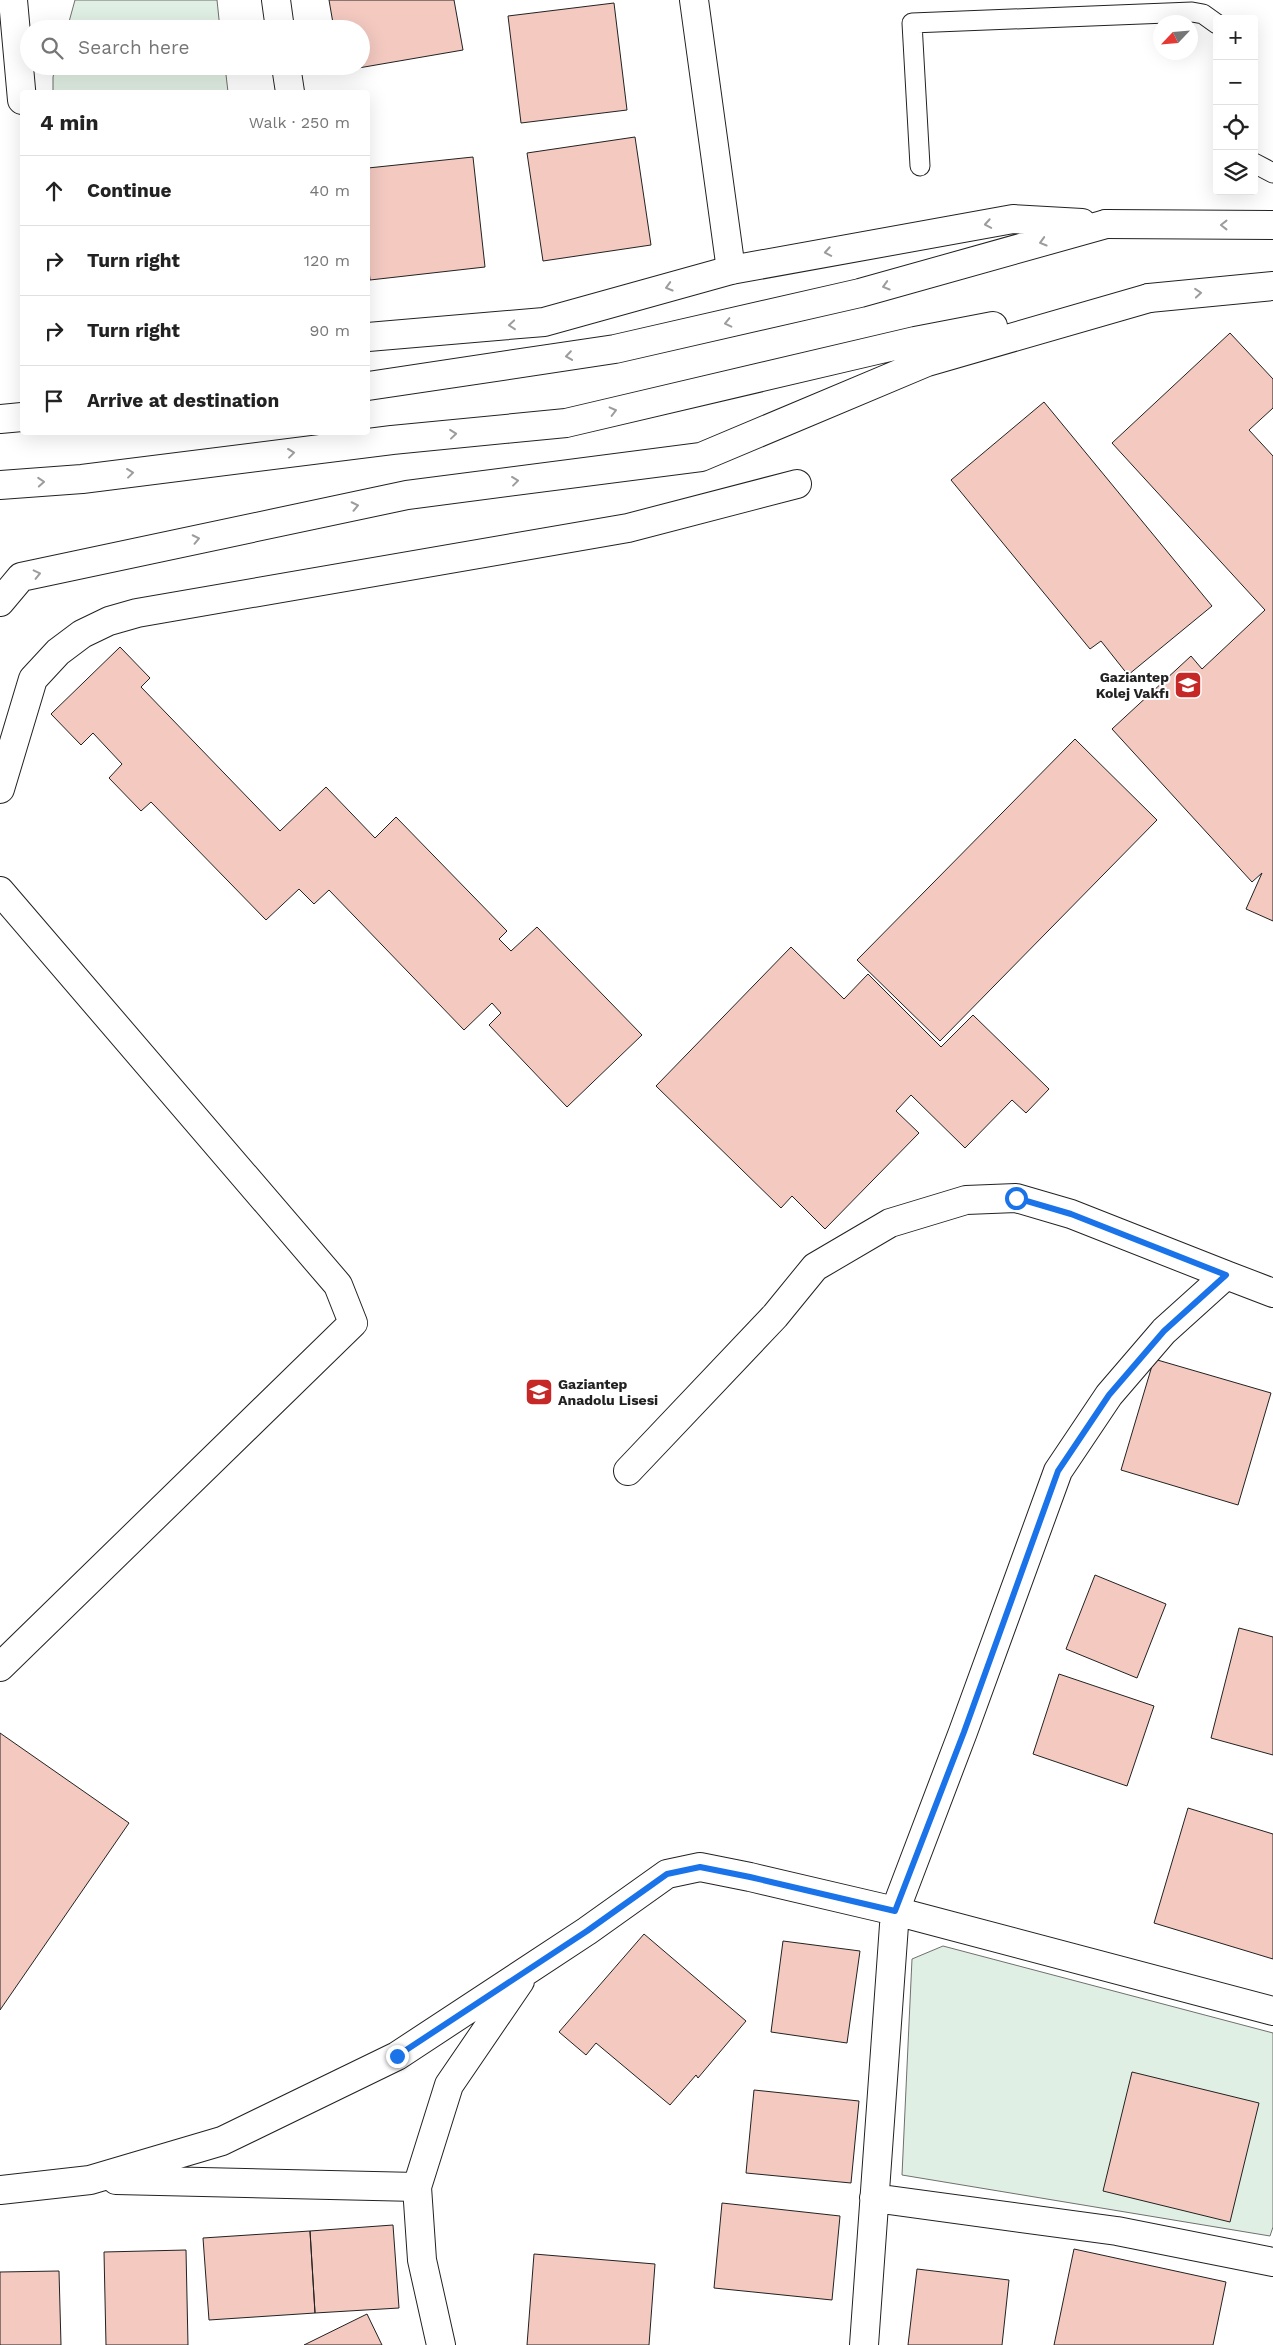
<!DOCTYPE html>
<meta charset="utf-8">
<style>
:root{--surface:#fff;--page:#f2f2f2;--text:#222;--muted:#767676;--line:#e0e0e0}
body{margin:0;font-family:"Work Sans",sans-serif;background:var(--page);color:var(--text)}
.controls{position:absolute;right:15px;top:15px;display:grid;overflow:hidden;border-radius:5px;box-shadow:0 5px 20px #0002}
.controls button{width:45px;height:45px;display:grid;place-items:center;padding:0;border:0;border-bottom:1px solid var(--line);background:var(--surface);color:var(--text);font:25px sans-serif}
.compass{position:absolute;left:1153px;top:15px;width:45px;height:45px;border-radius:50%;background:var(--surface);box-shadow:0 5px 20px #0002;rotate:244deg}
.stop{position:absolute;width:15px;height:15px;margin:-11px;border:4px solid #1a73e8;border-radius:50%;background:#fff}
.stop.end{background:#1a73e8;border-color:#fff;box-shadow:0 1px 5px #0008}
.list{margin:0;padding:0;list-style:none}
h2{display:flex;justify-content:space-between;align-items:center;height:65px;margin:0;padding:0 20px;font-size:21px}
h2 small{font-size:16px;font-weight:400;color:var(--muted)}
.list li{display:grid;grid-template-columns:32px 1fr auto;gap:15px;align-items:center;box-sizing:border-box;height:70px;padding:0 20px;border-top:1px solid var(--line)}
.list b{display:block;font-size:19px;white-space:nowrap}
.list em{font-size:16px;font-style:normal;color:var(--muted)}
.icon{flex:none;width:28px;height:28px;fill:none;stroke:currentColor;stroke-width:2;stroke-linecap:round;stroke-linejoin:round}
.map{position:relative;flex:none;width:1273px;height:2345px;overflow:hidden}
.search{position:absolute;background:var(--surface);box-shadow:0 5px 20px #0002;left:20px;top:20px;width:350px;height:55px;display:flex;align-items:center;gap:12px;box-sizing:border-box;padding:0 18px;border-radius:28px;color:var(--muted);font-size:19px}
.panel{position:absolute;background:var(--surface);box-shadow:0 5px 20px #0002;left:20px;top:90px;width:350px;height:345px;border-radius:5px}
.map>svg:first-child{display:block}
.green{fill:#e0efe3;stroke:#6f6f6f}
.building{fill:#f3c9c0;stroke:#222}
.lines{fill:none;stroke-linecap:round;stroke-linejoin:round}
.service-casing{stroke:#222;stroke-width:21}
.minor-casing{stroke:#222;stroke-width:30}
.primary-casing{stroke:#222;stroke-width:30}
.trunk-casing{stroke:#222;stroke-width:30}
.service{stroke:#fff;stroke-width:19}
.minor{stroke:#fff;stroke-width:28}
.primary{stroke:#fff;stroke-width:28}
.trunk{stroke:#fff;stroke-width:28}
.oneway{stroke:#9c9c9c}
.route{stroke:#1a73e8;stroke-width:6}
.labels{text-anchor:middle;stroke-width:4;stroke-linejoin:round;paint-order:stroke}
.poi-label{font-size:14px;font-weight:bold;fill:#222;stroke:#fff;text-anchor:end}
</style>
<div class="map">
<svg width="1273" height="2345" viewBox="0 0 1273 2345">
<rect width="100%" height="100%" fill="#fff"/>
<path class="green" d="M 75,0 L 217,0 L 220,29 L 67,29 Z
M 56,66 L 225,66 L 228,92 L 53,92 L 53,77 Z
M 943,1946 L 1273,2033 L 1273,2227 L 1270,2236 L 902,2175 L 912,1959 Z"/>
<path class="building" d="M 329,0 L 454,0 L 463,50 L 341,71 L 340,66 L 361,66 L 361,29 L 334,29 Z
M 614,3 L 627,110 L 521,123 L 508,16 Z
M 635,137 L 651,245 L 543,261 L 527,153 Z
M 473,157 L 485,267 L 370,280 L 368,260 L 368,168 Z
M 1230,333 L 1273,379 L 1273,408 L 1249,430 L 1273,456 L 1273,921 L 1246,909 L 1262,873 L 1252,882 L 1112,729 L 1191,656 L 1202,669 L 1265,610 L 1112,443 Z
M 1044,402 L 1212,606 L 1128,675 L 1101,641 L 1090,649 L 951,480 Z
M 120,647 L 150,678 L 141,687 L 280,831 L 326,787 L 375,838 L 396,817 L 507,931 L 499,939 L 511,951 L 537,927 L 642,1035 L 567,1107 L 489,1025 L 501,1013 L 492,1003 L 464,1030 L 329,890 L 314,904 L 299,889 L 266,920 L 151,802 L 141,811 L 109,778 L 122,764 L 93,733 L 81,745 L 51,714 Z
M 1075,739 L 1157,820 L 940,1041 L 857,960 Z
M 791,947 L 844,999 L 868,974 L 941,1047 L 973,1015 L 1049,1089 L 1026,1113 L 1012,1100 L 965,1148 L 911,1095 L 896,1111 L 919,1133 L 825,1229 L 792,1196 L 781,1208 L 656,1086 Z
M 1154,1359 L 1271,1393 L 1238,1505 L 1121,1470 Z
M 1095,1575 L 1166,1604 L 1137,1678 L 1066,1649 Z
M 1239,1628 L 1273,1637 L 1273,1755 L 1211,1738 Z
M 1059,1674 L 1154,1706 L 1127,1786 L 1033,1754 Z
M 0,1733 L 129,1823 L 0,2010 Z
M 1188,1808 L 1273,1834 L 1273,1959 L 1154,1923 Z
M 644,1934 L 746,2021 L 698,2078 L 696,2075 L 670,2105 L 596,2043 L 586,2055 L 559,2032 Z
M 783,1941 L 860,1951 L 847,2043 L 771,2032 Z
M 1132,2072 L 1259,2103 L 1230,2222 L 1103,2191 Z
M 754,2090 L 859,2101 L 851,2183 L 746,2173 Z
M 722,2203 L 840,2216 L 832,2300 L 714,2288 Z
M 393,2225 L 399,2308 L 315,2313 L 310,2231 Z
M 310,2231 L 315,2313 L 209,2320 L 203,2238 Z
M 1074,2249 L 1226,2282 L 1213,2345 L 1054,2345 Z
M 186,2250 L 188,2345 L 106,2345 L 104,2252 Z
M 534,2254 L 655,2264 L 649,2345 L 527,2345 Z
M 917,2269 L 1009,2280 L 1002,2345 L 908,2345 Z
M 59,2271 L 61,2345 L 0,2345 L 0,2272 Z
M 367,2314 L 382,2345 L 304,2345 Z"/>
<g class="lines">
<g class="service-casing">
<path id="service" d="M 1254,163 L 1273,173
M 920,166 L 912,23 L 1192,12 L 1203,14 L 1217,24"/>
</g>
<g class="minor-casing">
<path id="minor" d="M 276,0 L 280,29
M 694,0 L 731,270
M 286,66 L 290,92
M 0,789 L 33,679 L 58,652 L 82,634 L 109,621 L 137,613 L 628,528 L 797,484
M 0,891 L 338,1285 L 353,1323 L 0,1667
M 628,1471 L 775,1316 L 815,1267 L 890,1223 L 966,1200 L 1016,1198 L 1071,1214 L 1226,1275
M 116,2180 L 417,2187
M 0,2190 L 90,2180 L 222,2141 L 397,2056 L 587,1931 L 667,1874 L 700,1867 L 750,1877 L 895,1911 L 1273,2011
M 874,2198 L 1117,2231 L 1273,2262
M 441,2345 L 422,2260 L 417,2187 L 449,2085 L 520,1981
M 864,2345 L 895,1911 L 963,1732 L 1058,1471 L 1109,1395 L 1164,1331 L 1226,1275 L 1273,1293"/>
</g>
<g class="primary-casing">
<path id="primary" d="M 1106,224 L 1273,225
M 1149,298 L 1273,286"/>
</g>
<g class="trunk-casing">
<path id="trunk" d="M 13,0 L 22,100
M 368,337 L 544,322 L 731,270 L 1013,219 L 1082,223
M 368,386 L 615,349 L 860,293 L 1106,224
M 0,419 L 22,417
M 0,485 L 82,479 L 392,440 L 566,423 L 915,341 L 993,326
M 0,602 L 21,577 L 407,495 L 701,457 L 927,362 L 1149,298"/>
</g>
<use href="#service" class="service"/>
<use href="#minor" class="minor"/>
<use href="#primary" class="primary"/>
<use href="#trunk" class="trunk"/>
</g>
<defs><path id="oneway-chevron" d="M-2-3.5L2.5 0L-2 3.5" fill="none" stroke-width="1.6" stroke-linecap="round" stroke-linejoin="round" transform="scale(1.25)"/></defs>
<g class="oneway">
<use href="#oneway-chevron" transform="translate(988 224) rotate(170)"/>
<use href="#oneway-chevron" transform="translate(1224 225) rotate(-180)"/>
<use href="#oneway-chevron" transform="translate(1043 242) rotate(164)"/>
<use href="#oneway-chevron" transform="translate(828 252) rotate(170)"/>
<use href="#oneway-chevron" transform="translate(886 286) rotate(164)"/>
<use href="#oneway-chevron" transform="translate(669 287) rotate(164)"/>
<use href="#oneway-chevron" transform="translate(1198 293) rotate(-5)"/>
<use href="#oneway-chevron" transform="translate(728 323) rotate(167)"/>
<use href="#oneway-chevron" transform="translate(512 325) rotate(175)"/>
<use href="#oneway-chevron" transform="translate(569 356) rotate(172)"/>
<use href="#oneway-chevron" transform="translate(613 411) rotate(-14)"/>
<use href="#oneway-chevron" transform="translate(453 434) rotate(-6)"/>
<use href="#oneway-chevron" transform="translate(291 453) rotate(-7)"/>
<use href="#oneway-chevron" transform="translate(130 473) rotate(-7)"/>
<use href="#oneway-chevron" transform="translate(515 481) rotate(-7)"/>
<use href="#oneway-chevron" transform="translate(41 482) rotate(-4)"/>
<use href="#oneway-chevron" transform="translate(355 506) rotate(-12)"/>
<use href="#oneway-chevron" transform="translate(196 539) rotate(-12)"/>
<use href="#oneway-chevron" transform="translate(37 574) rotate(-13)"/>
</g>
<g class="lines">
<path class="route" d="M 397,2056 L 587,1931 L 667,1874 L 700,1867 L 750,1877 L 895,1911 L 964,1732 L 1058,1471 L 1109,1395 L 1164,1331 L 1226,1275 L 1071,1214 L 1016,1198"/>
</g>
<defs>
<g id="school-square" transform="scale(1.4375)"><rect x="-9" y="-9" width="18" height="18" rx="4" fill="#c62828" stroke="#fff"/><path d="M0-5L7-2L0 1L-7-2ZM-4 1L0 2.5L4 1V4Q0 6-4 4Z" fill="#fff"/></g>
</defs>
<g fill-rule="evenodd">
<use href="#school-square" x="1188" y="685"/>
<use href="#school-square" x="539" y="1392"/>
</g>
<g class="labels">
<g class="poi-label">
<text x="1169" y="682">Gaziantep<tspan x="1169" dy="16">Kolej Vakfı</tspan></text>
<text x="558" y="1389" text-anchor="start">Gaziantep<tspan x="558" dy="16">Anadolu Lisesi</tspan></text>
</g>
</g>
</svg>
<div class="controls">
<button>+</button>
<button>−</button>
<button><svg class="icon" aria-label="locate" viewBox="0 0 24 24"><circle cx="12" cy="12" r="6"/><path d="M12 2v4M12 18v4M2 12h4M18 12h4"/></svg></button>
<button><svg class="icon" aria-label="layers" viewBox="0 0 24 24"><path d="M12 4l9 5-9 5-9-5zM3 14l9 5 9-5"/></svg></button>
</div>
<svg class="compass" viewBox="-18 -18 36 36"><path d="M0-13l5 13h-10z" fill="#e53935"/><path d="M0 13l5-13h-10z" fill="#767676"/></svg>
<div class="stop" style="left:1016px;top:1198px"></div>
<div class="stop end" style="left:397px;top:2056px"></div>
<div class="search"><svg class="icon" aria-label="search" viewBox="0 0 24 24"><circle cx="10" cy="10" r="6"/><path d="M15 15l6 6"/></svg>Search here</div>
<section class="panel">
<h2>4 min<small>Walk · 250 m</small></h2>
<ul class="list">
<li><svg class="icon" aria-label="ahead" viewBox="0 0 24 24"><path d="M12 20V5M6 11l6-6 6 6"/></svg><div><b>Continue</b></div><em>40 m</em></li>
<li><svg class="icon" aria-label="right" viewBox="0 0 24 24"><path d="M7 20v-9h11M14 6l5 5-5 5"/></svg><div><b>Turn right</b></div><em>120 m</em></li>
<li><svg class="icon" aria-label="right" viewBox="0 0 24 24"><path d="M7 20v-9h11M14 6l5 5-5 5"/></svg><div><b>Turn right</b></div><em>90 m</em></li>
<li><svg class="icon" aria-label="arrive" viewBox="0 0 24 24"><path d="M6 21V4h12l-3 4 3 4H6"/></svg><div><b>Arrive at destination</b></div></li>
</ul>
</section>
</div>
